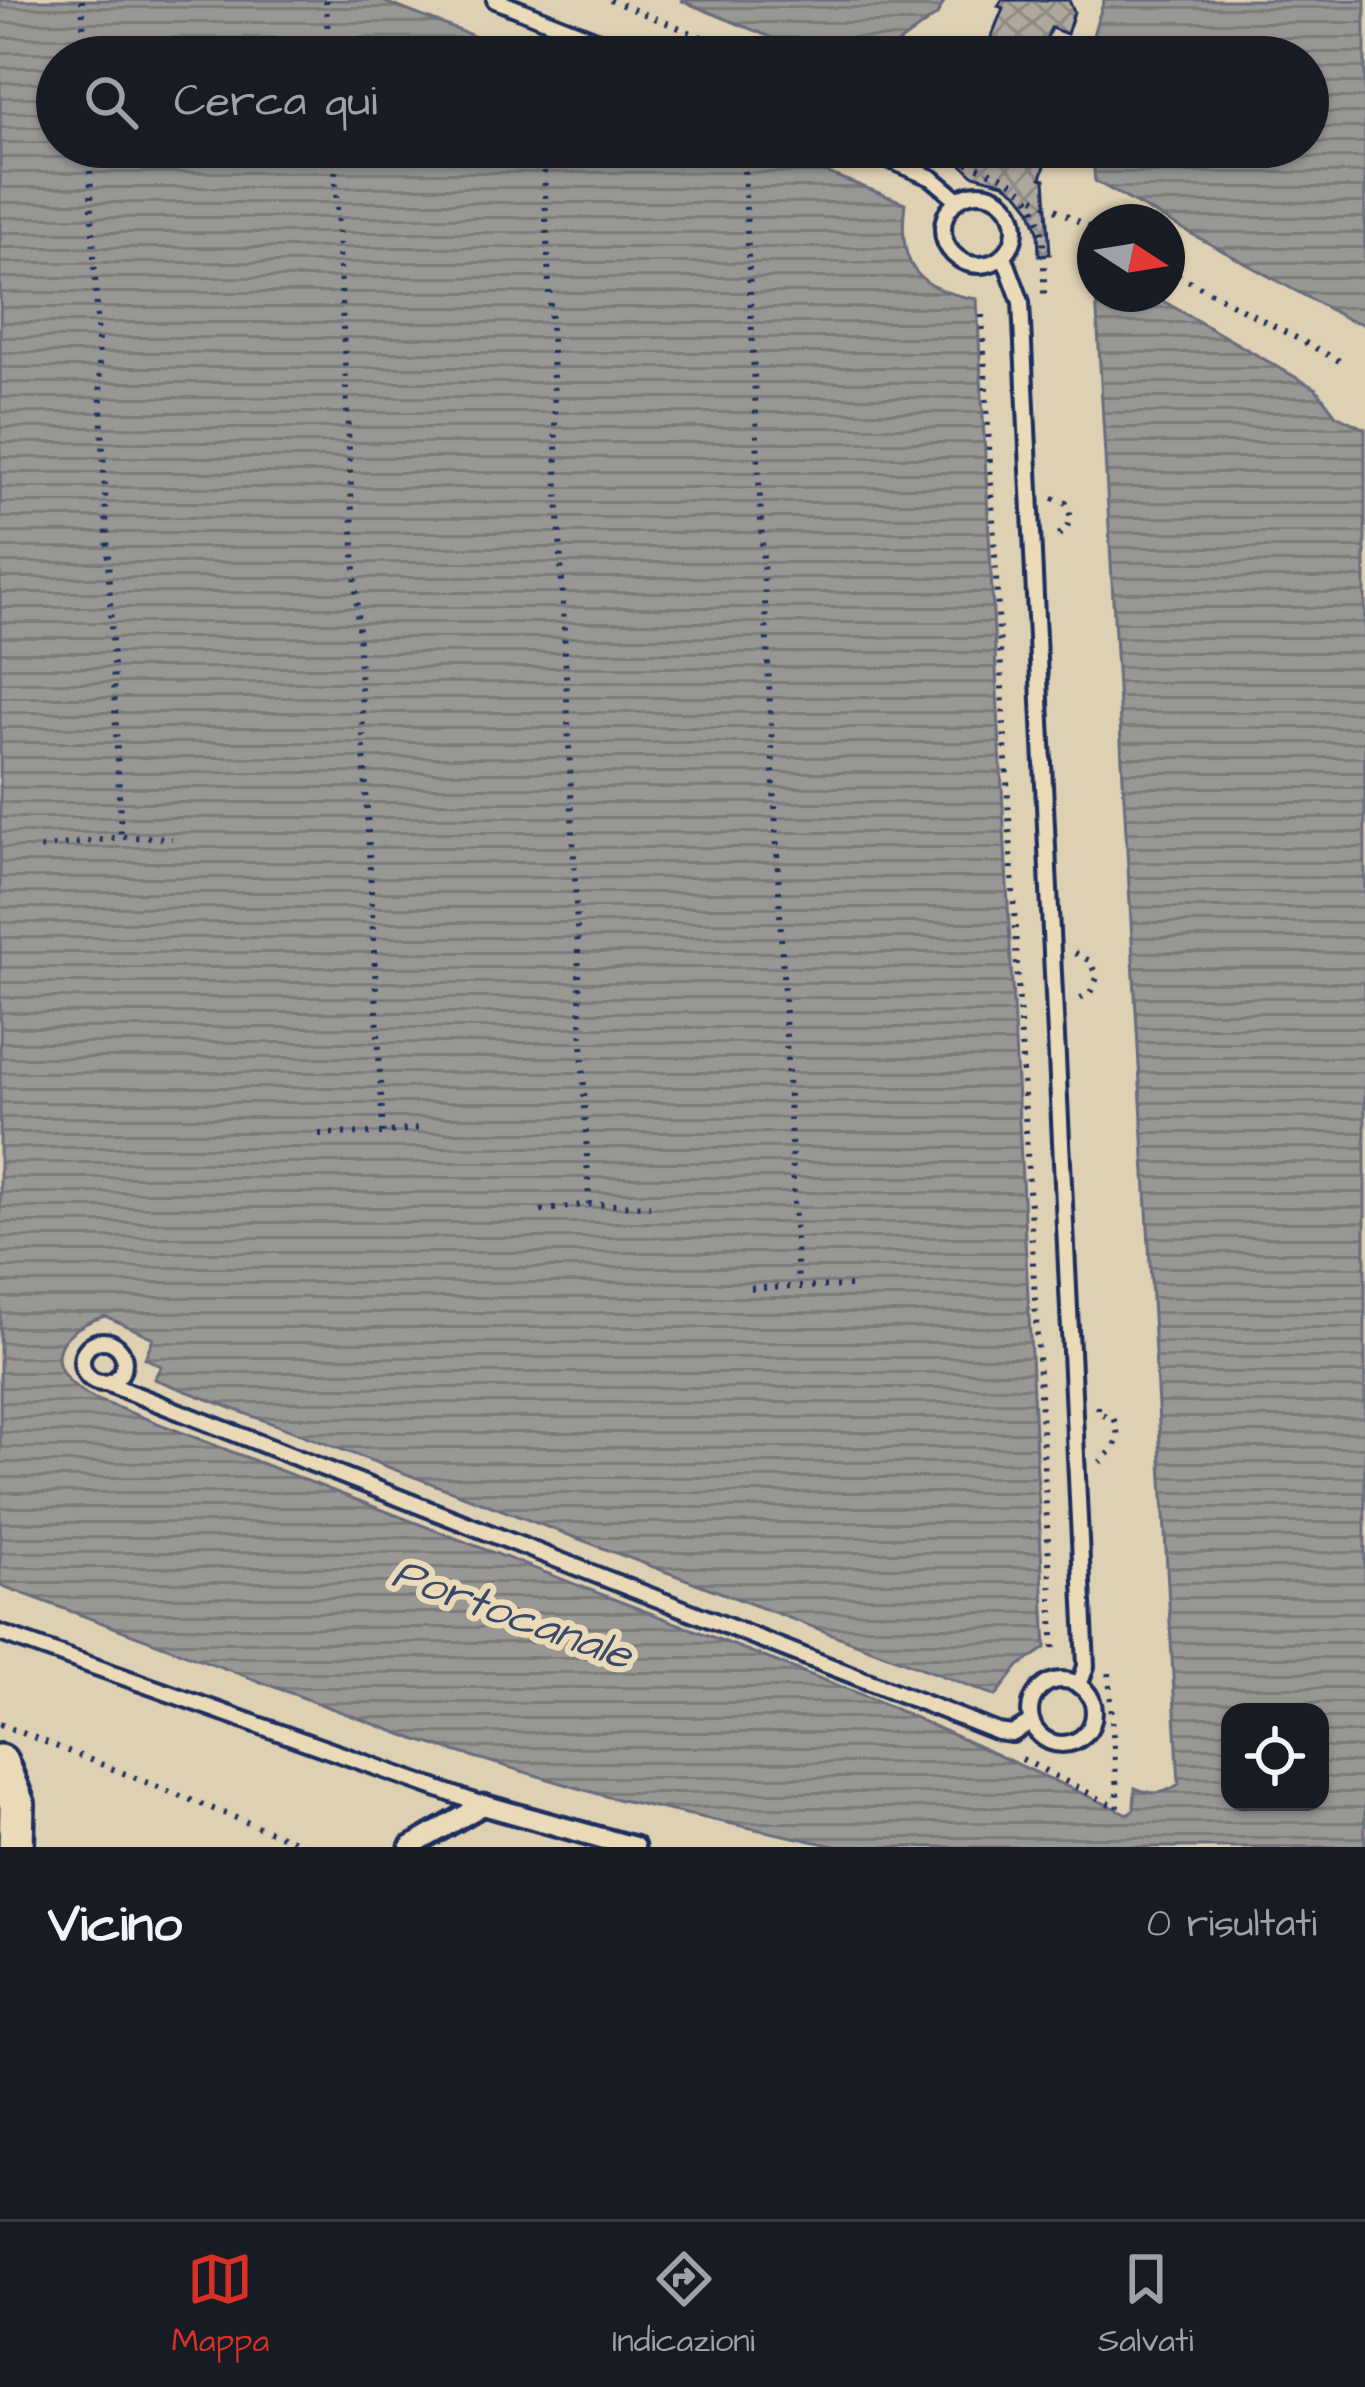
<!DOCTYPE html>
<html lang="it">
<style>
:root{--surface:#171b24;--page:#20242c;--text:#f1f3f6;--muted:#9ea1a6;--line:#363941;--accent:#d93025}
body{margin:0;font-family:"Architects Daughter",sans-serif;background:var(--page);color:var(--text)}
.controls{position:absolute;right:36px;bottom:36px;display:grid;overflow:hidden;border-radius:24px;box-shadow:0 3px 9px #0004}
.controls button{width:108px;height:108px;display:grid;place-items:center;padding:0;border:0;border-bottom:3px solid var(--line);background:var(--surface);color:var(--text);font:60px sans-serif}
.compass{position:absolute;left:1077px;top:204px;width:108px;height:108px;border-radius:50%;background:var(--surface);box-shadow:0 3px 9px #0004;rotate:102deg}
.list{margin:0;padding:0;list-style:none}
h2{display:flex;justify-content:space-between;align-items:center;height:156px;margin:0;padding:0 48px;font-size:51px}
h2 small{font-size:39px;font-weight:400;color:var(--muted)}
.icon{flex:none;width:66px;height:66px;fill:none;stroke:currentColor;stroke-width:2;stroke-linecap:round;stroke-linejoin:round}
.map{position:relative;flex:none;width:1365px;height:1847px;overflow:hidden}
.search{position:absolute;background:var(--surface);box-shadow:0 3px 9px #0004;left:36px;right:36px;top:36px;height:132px;display:flex;align-items:center;gap:30px;box-sizing:border-box;padding:0 42px;border-radius:66px;color:var(--muted);font-size:45px}
.sheet{height:372px;background:var(--surface)}
nav{display:flex;justify-content:space-around;align-items:center;box-sizing:border-box;height:168px;border-top:3px solid var(--line);background:var(--surface);font-size:33px;color:var(--muted)}
nav a{display:grid;justify-items:center;gap:6px}
nav .on{color:var(--accent)}
.map>svg:first-child{display:block}
.water{fill:url(#water-rules);stroke:#676d7e;stroke-width:3;fill-rule:evenodd}
.building{fill:url(#building-cross-hatch);stroke:#1b2f5e;stroke-width:3}
.lines{fill:none;stroke-linecap:round;stroke-linejoin:round}
.service-casing{stroke:#1b2f5e;stroke-width:22}
.pedestrian-casing{stroke:#1b2f5e;stroke-width:27}
.tertiary-casing{stroke:#1b2f5e;stroke-width:42}
.path{stroke:#1b2f5e;stroke-width:6;stroke-dasharray:3 9;stroke-linecap:butt}
.service{stroke:#ebdab7;stroke-width:14}
.pedestrian{stroke:#ebdab7;stroke-width:18}
.tertiary{stroke:#ebdab7;stroke-width:33}
.labels{text-anchor:middle;stroke-width:12;stroke-linejoin:round;paint-order:stroke}
.water-label{font-size:45px;font-style:italic;fill:#3a496b;stroke:#ebdab7}
</style>
<div class="map">
<svg width="1365" height="1847" viewBox="0 0 1365 1847">
<defs>
<pattern id="water-rules" width="6" height="5" patternUnits="userSpaceOnUse" patternTransform="scale(3)"><rect width="6" height="5" fill="#999793"/><path d="M0 2.5h6" fill="none" stroke="#7c7c7b"/></pattern>
<pattern id="building-cross-hatch" width="8" height="8" patternUnits="userSpaceOnUse" patternTransform="scale(3)"><rect width="8" height="8" fill="#aea89d"/><path d="M0 0l8 8M0 8l8-8" fill="none" stroke="#8d8983"/></pattern>
</defs>
<rect width="100%" height="100%" fill="#ded0b2"/>
<filter id="ink" filterUnits="userSpaceOnUse"><feTurbulence type="fractalNoise" baseFrequency=".00833" numOctaves="2"/><feDisplacementMap in="SourceGraphic" scale="24" xChannelSelector="R" yChannelSelector="G"/><feConvolveMatrix kernelMatrix="1 2 1 2 8 2 1 2 1" color-interpolation-filters="sRGB"/></filter>
<g filter="url(#ink)">
<path class="water" d="M 0,0 L 380,0 L 528,57 L 57,57 L 57,147 L 761,147 L 905,203 C 897,265 916,290 977,299 L 1046,1648 L 1019,1666 L 996,1696 L 154,1379 L 161,1366 L 145,1358 L 153,1338 L 105,1316 C 49,1333 40,1371 95,1399 L 873,1699 L 1128,1814 L 1134,1809 L 1135,1788 C 1152,1795 1163,1795 1179,1784 L 1096,294 L 1151,294 L 1316,389 L 1336,415 L 1365,429 L 1365,1847 L 839,1847 L 612,1798 L 417,1740 L 0,1585 ZM 1230,1712 L 1320,1712 L 1320,1802 L 1230,1802 Z
M 680,0 L 945,0 L 937,15 L 880,57 L 819,57 Z
M 1104,0 L 1365,0 L 1365,324 L 1349,320 L 1095,181 L 1092,147 L 1308,147 L 1308,57 L 1086,57 Z"/>
<path class="building" d="M 1002,0 L 1069,0 L 1074,12 L 1067,34 L 1051,28 L 1039,57 L 983,57 L 1003,8 L 998,6 Z
M 914,147 L 1051,147 L 1041,178 L 1045,179 L 1050,254 L 1039,255 L 1038,231 L 1030,208 L 1019,194 L 1004,183 L 973,175 L 961,164 Z"/>
<g class="lines">
<g class="service-casing">
<path id="service" d="M 495,0 L 639,57
M 859,147 L 932,178 L 957,199
M943 229a36 36 0 1 1 72 0a36 36 0 1 1-72 0Z
M 1004,256 L 1021,302 L 1086,1666 L 1079,1686
M82 1362a21 21 0 1 1 42 0a21 21 0 1 1-42 0Z
M 106,1383 L 998,1732 L 1012,1734 L 1032,1722
M 0,1633 L 483,1805
M1030 1712a32 32 0 1 1 64 0a32 32 0 1 1-64 0Z"/>
</g>
<g class="pedestrian-casing">
<path id="pedestrian" d="M 410,1847 L 483,1805 L 634,1847"/>
</g>
<g class="tertiary-casing">
<path id="tertiary" d="M 0,1762 L 17,1804 L 16,1847"/>
</g>
<path class="path" d="M 82,0 L 85,57
M 326,0 L 329,57
M 610,0 L 751,57
M 538,37 L 539,57
M 89,147 L 121,837
M 334,147 L 383,1133
M 543,147 L 589,1204
M 743,147 L 798,1285
M 934,147 C 954,158 975,166 996,174 C 1052,196 1043,249 1044,299
M 1034,198 L 1095,230
M 1167,269 L 1347,365
M 982,315 L 1054,1654
M 1053,498 L 1066,503 L 1071,517 L 1066,529 L 1055,538
M 40,848 L 121,837 L 172,838
M 1075,953 L 1090,961 L 1097,978 L 1090,993 L 1077,1000 L 1077,1004
M 319,1134 L 383,1133 L 425,1127
M 541,1211 L 589,1204 L 650,1206
M 751,1288 L 855,1286
M 1098,1406 L 1098,1413 L 1113,1418 C 1123,1441 1115,1448 1100,1462
M 0,1724 L 309,1847
M 1022,1759 L 1118,1808 L 1109,1673"/>
<use href="#service" class="service"/>
<use href="#pedestrian" class="pedestrian"/>
<use href="#tertiary" class="tertiary"/>
</g>
</g>
<g class="labels">
<g class="water-label">
<text transform="translate(513 1612) rotate(20)" y="16">Portocanale</text>
</g>
</g>
</svg>
<div class="controls">
<button><svg class="icon" aria-label="locate" viewBox="0 0 24 24"><circle cx="12" cy="12" r="6"/><path d="M12 2v4M12 18v4M2 12h4M18 12h4"/></svg></button>
</div>
<svg class="compass" viewBox="-18 -18 36 36"><path d="M0-13l5 13h-10z" fill="#e53935"/><path d="M0 13l5-13h-10z" fill="#9ea1a6"/></svg>
<div class="search"><svg class="icon" aria-label="search" viewBox="0 0 24 24"><circle cx="10" cy="10" r="6"/><path d="M15 15l6 6"/></svg>Cerca qui</div>
</div>
<section class="sheet">
<h2>Vicino<small>0 risultati</small></h2>
<ul class="list">
</ul>
</section>
<nav>
<a class="on"><svg class="icon" aria-label="map" viewBox="0 0 24 24"><path d="M3 6l6-2 6 2 6-2v14l-6 2-6-2-6 2zM9 4v14M15 6v14"/></svg>Mappa</a>
<a><svg class="icon" aria-label="directions" viewBox="0 0 24 24"><path d="M12 3l9 9-9 9-9-9zM9 14v-3h6M13 9l2 2-2 2"/></svg>Indicazioni</a>
<a><svg class="icon" aria-label="saved" viewBox="0 0 24 24"><path d="M7 4h10v16l-5-4-5 4z"/></svg>Salvati</a>
</nav>
